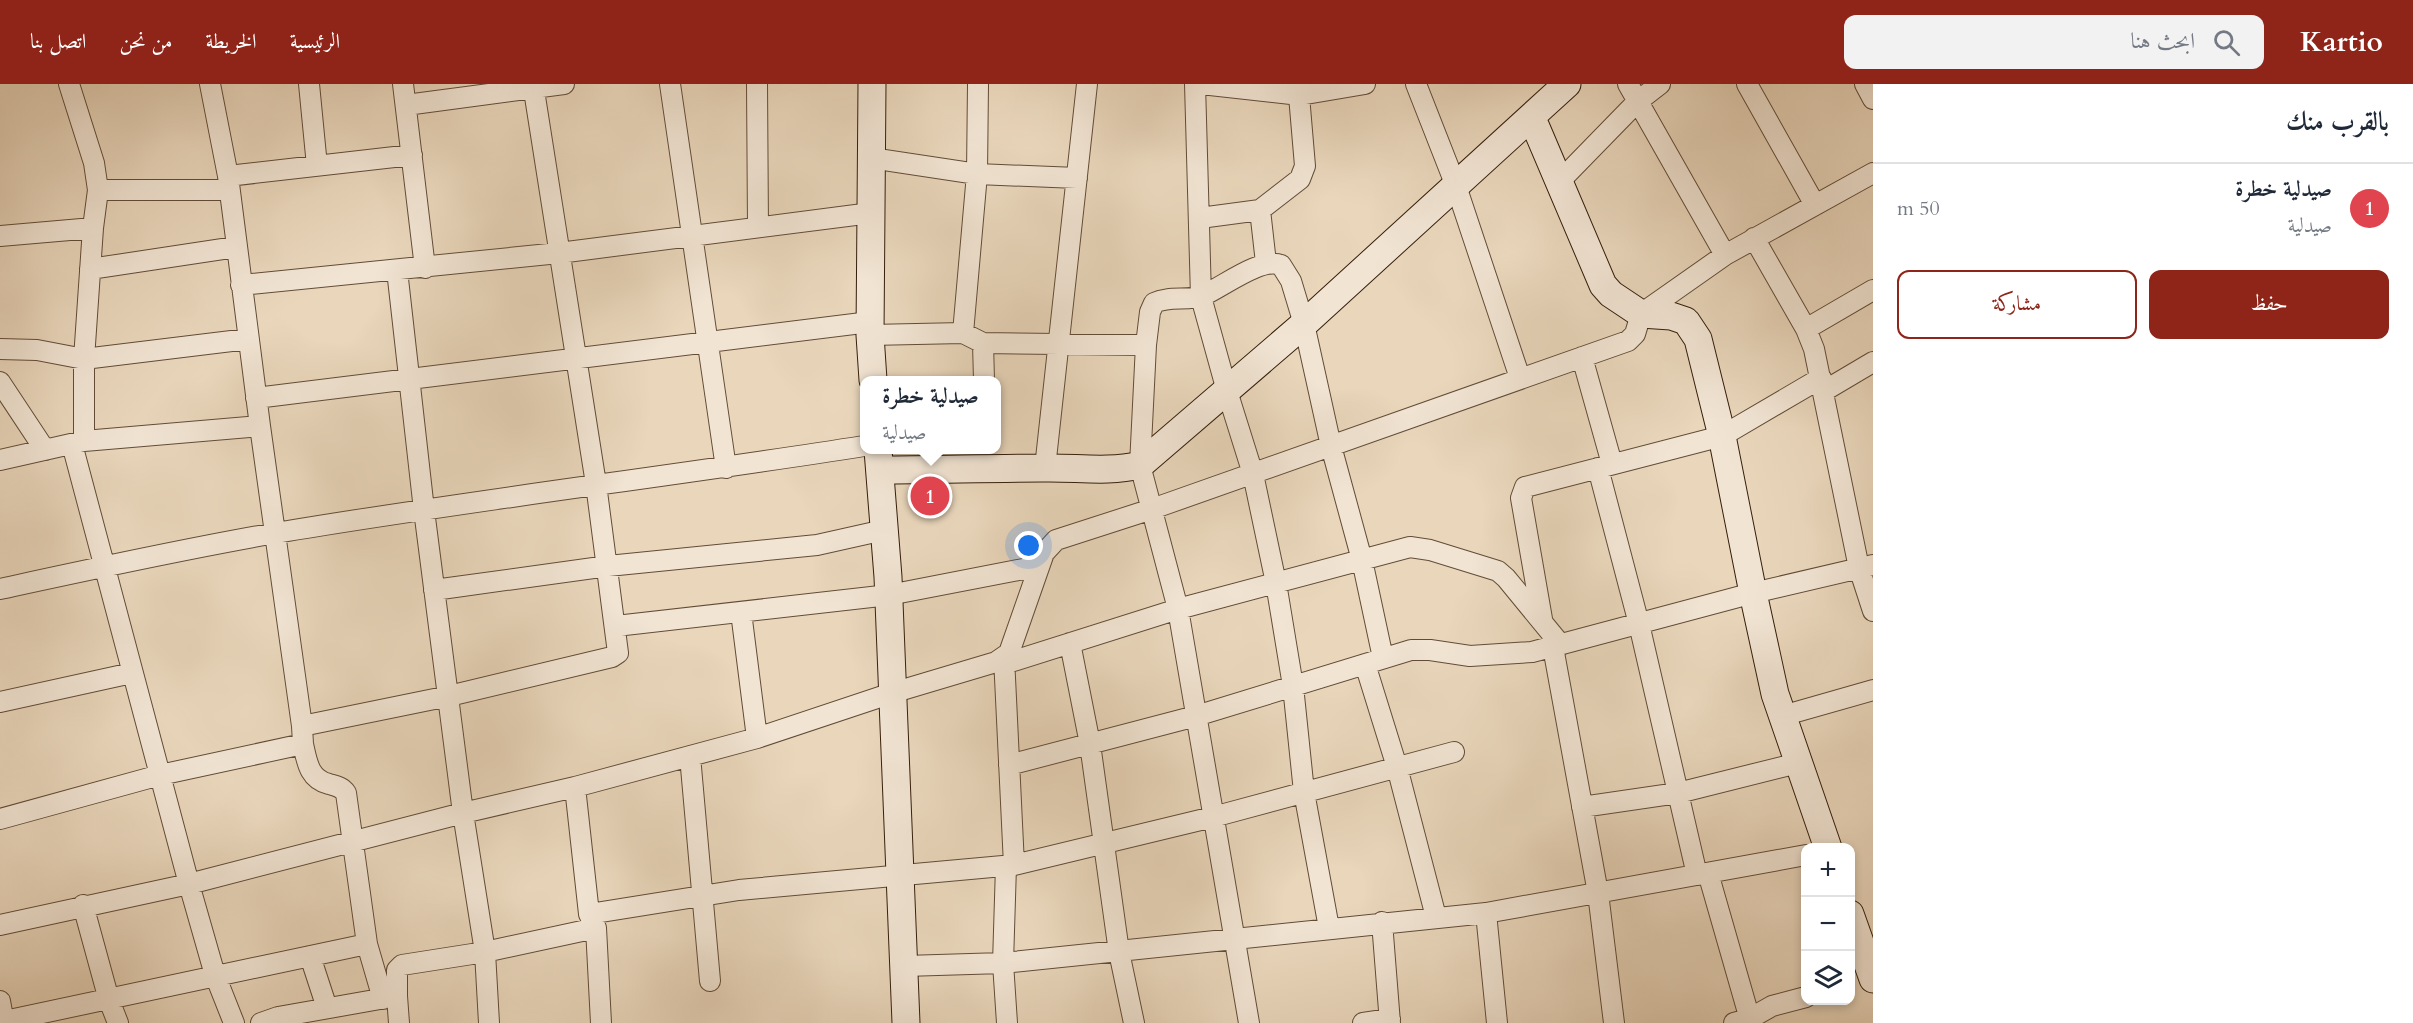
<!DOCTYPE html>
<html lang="ar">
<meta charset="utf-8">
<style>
:root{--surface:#fff;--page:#f2f2f3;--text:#1f2937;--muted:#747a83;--line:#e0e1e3;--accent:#8f2418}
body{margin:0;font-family:Cardo,Amiri,serif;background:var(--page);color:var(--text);direction:rtl}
.controls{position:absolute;right:18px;bottom:18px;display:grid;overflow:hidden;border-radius:12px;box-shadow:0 3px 9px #0003}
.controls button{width:54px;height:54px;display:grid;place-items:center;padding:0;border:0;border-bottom:2px solid var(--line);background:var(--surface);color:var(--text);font:30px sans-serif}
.you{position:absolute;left:1029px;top:462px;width:21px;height:21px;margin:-15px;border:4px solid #fff;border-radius:50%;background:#1a73e8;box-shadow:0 0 0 9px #1a73e833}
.badge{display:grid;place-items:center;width:39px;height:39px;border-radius:50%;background:var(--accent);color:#fff;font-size:20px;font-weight:700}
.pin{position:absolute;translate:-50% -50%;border:3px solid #fff;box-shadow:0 2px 6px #0006}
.popup{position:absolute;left:860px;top:292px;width:141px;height:78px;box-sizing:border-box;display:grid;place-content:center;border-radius:12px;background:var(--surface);filter:drop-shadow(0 2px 4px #0005);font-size:20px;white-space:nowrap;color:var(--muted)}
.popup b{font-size:22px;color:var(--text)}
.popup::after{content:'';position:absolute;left:50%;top:100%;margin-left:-12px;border:12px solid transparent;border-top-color:var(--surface)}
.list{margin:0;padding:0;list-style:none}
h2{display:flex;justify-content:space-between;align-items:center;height:78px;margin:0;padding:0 24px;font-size:26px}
h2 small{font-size:20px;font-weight:400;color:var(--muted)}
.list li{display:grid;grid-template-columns:39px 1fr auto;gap:18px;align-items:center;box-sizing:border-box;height:90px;padding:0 24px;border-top:2px solid var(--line)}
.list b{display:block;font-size:22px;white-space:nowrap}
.list p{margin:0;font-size:20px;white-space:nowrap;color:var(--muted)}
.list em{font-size:20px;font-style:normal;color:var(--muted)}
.actions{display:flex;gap:12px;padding:18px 24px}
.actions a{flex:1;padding:14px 0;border:2px solid var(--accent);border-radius:12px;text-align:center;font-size:21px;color:var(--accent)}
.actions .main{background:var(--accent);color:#fff}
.icon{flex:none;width:33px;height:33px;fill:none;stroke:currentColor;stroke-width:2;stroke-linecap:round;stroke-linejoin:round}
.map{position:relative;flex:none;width:1873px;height:939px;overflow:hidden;direction:ltr}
header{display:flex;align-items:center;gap:36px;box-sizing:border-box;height:84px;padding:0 30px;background:var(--accent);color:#fff}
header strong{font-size:28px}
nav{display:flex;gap:33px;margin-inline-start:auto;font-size:21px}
.search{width:420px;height:54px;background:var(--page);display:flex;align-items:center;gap:15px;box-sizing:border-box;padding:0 21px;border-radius:12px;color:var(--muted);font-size:22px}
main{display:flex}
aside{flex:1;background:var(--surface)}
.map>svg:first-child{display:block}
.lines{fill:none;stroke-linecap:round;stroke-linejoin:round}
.street-casing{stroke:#624c37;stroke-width:22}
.secondary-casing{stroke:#351e0b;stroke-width:29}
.street{stroke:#f1e4d3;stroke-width:20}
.secondary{stroke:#f1e4d3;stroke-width:27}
</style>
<header>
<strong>Kartio</strong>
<div class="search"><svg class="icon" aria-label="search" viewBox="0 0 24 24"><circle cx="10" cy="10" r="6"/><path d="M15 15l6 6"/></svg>ابحث هنا</div>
<nav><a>الرئيسية</a><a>الخريطة</a><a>من نحن</a><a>اتصل بنا</a></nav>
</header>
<main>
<aside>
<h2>بالقرب منك<small></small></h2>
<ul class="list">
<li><span class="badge" style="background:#e0444e">1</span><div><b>صيدلية خطرة</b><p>صيدلية</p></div><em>50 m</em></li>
</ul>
<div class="actions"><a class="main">حفظ</a><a>مشاركة</a></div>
</aside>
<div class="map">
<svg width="1873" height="939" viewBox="0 0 1873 939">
<rect width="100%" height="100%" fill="#e9d6bb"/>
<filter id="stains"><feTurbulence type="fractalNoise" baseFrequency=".00333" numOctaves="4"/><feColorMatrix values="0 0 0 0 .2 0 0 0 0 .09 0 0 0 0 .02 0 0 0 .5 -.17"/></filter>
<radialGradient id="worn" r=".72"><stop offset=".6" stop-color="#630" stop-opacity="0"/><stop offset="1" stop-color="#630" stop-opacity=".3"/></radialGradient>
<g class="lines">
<g class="street-casing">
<path id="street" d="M 210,0 L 228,92 L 260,342 L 302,642
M 309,0 L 317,82
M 403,0 L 425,184
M 670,0 L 726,384
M 757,0 L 758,143
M 1195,0 L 1201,213 L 1227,307 L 1253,390 L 1276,499 L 1293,602 L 1304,708 L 1329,844
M 1201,0 L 1300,11 L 1365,0
M 1416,0 L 1456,102 L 1520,294
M 1628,0 L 1725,171
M 1747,0 L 1815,121
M 1865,0 L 1873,15
M 406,21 L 564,0
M 871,74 L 977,90 L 1077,94
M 228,92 L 412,71
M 1559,98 L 1638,17 L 1660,0
M 98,106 L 229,106
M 1200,134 L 1260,126
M 0,152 L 93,144 L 98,106 L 94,79 L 69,0
M 1754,154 L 1806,245 L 1814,265 L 1859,484 L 1873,527
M 1266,179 L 1260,126 L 1300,95 L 1305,82 L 1298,0
M 90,185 L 236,163
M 397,186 L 424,426 L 463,729 L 485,868 L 489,939
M 241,201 L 559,169 L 871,129
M 1806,245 L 1873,206
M 963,249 L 983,259 L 1146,261
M 870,251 L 963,249 L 977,90 L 978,0
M 983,259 L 984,296
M 0,265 L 37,266 L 84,275 L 248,255
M 1582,273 L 1612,380
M 0,298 L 45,366
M 1824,307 L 1873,278
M 256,314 L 870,238
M 84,357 L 84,275 L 93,144
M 72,360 L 189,800 L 215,891 L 234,939
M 0,376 L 84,357 L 260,342
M 1045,384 L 1087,0
M 1598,384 L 1639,540 L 1697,791
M 0,505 C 92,485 183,465 276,449 C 471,416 668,393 864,362
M 434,506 L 608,482 L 817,461 L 884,446
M 741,528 L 757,654
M 1542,535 L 1521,414 L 1525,403 L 1722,352 L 1821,294
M 616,542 L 889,511 L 1039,482
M 1070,559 L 1090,660 L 1119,868 L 1134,939
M 1553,563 L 1598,809 L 1614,939
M 1004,573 L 1014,781
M 1004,580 L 1178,525 L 1410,463 L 1430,466 L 1498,487 L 1506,494 L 1561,561
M 1365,580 L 1397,683 L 1436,833
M 0,618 L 132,589
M 1782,632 L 1873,606
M 303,660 C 307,678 309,695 329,700 C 336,702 342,703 346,709 L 367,860
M 690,672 L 710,897
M 1009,681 L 1196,632 L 1411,566 L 1430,566 L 1470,572 L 1532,568 L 1753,509 L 1873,481
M 575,703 L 757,654 L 892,609 L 996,578 L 1009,569 L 1044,469 L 1056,456 L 1152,425 L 1628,257 L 1635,250 L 1641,230 L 1725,171 L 1873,89
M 1582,723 L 1678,709 L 1798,679
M 0,735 L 160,691 L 303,660 L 302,642 L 449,612 L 612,573 L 618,569 L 596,400 L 533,0
M 1006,782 L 1003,879 L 1007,939
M 1708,789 L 1751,939
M 83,821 L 109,916 L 118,939
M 1486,829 L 1497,939
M 589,830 L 739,806 L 1014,781 L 1213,733 L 1454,668
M 1382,838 L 1390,939
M 0,841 L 189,800 L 463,729 L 575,703 L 589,830 L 596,844 L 601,939
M 310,872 L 327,924
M 905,882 L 1003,879 L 1486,829 L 1806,771
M 397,912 L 399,939
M 0,917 L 4,939
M 0,938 L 367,860 L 383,915
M 261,939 L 278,933 L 397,912 L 397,886 L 402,881 L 485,868 L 596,844
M 1249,939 L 1178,525 L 1140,381 L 1146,261 L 1150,228 L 1154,219 C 1170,211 1189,218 1204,211 C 1224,202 1261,173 1281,181 L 1291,197 L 1304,240 L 1331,362 L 1362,476 L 1383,574
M 1363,939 L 1390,935
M 1734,939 L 1749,935 L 1772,922 L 1806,913"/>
</g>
<g class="secondary-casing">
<path id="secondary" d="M 872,0 L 870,251 L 873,296
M 1532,34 L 1603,201 L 1611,210 L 1641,230 L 1671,232 L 1686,237 L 1698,255 L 1722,352 L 1753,509 L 1775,610 L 1828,764
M 878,366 L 888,493 L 906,939
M 880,386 C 934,386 988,384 1043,384 C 1076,383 1107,389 1140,381 L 1304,240 L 1567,0
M 1850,830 L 1873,895"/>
</g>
<use href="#street" class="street"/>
<use href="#secondary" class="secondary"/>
</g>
<rect width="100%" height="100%" filter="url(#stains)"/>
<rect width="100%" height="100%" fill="url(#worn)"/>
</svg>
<div class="controls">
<button>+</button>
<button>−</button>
<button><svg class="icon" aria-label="layers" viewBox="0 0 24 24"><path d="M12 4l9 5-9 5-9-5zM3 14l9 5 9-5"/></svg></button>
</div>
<div class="you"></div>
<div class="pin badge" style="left:930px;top:412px;background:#e0444e">1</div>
<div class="popup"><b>صيدلية خطرة</b>صيدلية</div>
</div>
</main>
